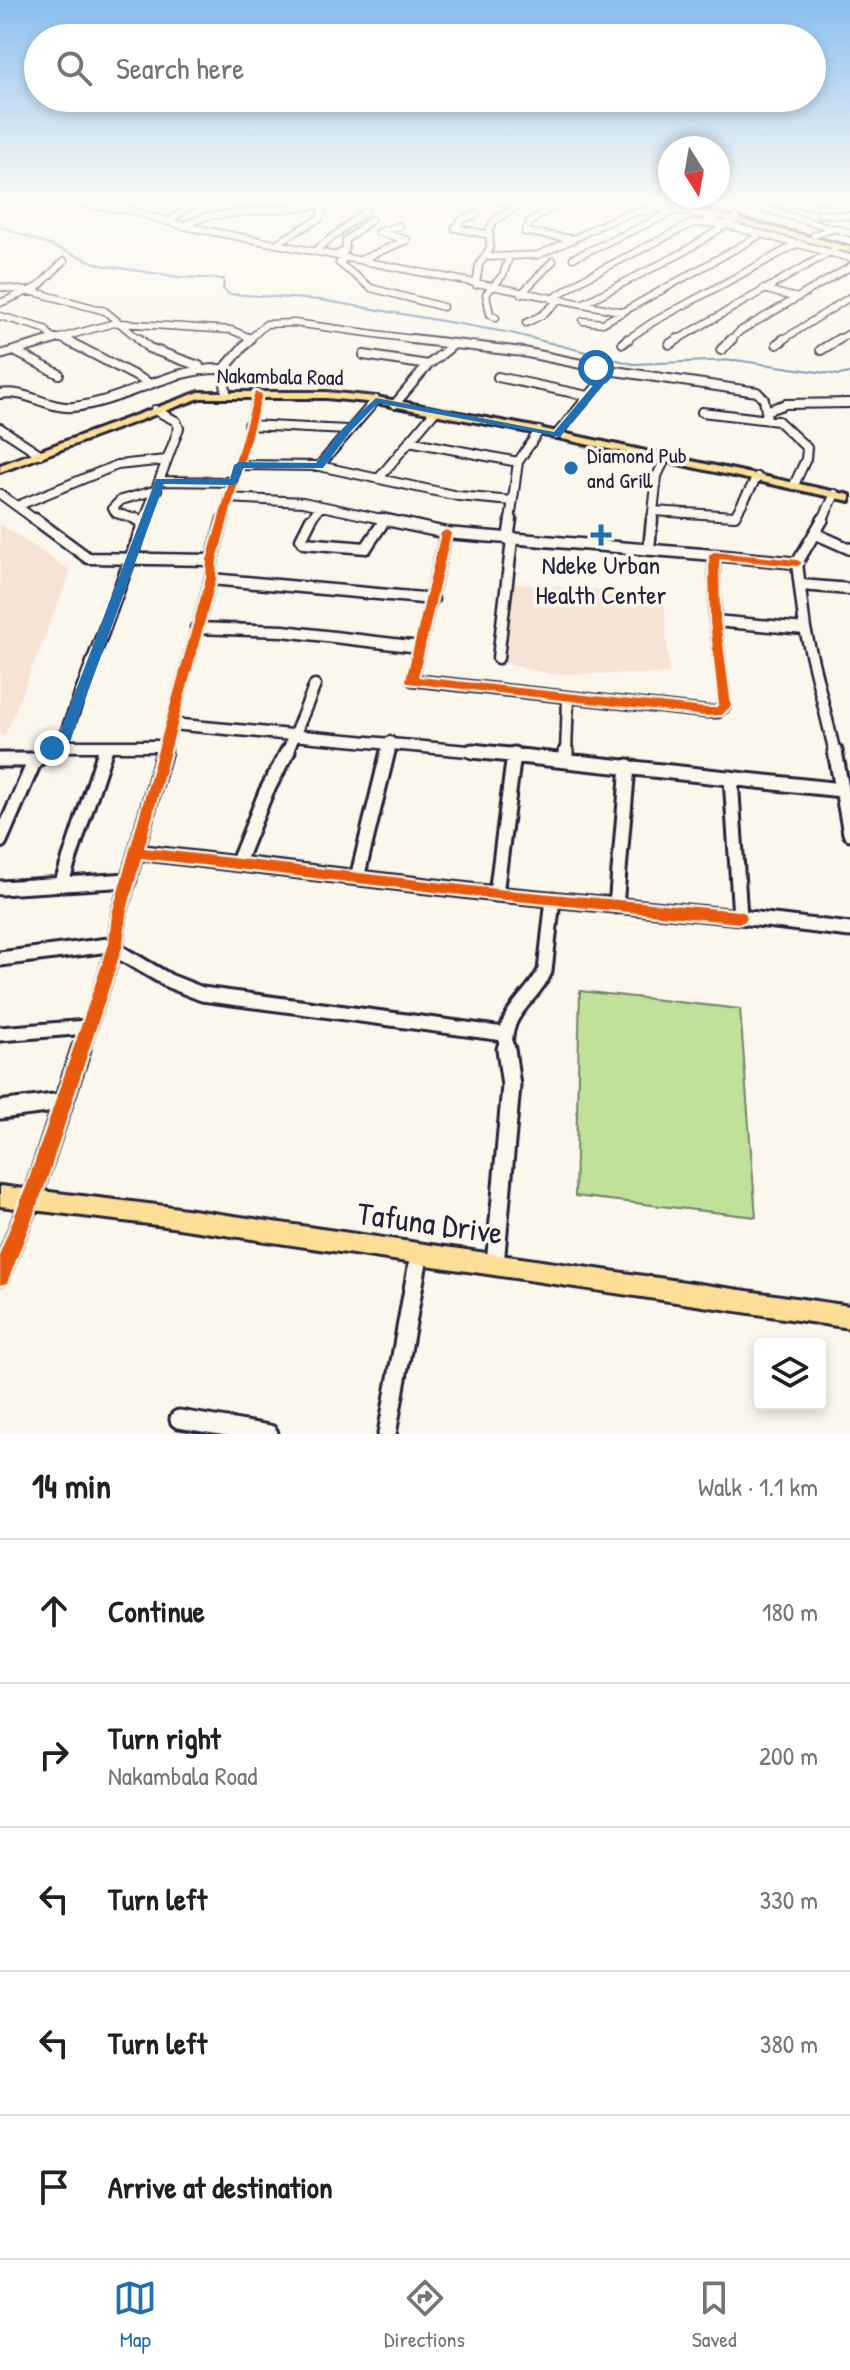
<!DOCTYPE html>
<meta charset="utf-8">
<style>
:root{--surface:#fff;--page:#f6f6f6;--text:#202124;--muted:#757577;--line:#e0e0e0;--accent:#1f6fb2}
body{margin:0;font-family:"Patrick Hand",sans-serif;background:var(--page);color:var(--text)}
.controls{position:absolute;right:24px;bottom:24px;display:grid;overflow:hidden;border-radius:8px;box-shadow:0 4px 12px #0003}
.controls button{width:72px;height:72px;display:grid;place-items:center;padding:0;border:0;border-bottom:2px solid var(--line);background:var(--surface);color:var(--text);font:40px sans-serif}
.compass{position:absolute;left:658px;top:136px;width:72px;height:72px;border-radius:50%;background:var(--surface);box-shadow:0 4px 12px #0003;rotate:169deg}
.stop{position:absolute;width:24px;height:24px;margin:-18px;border:6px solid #1f6fb2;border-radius:50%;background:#fff}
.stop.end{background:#1f6fb2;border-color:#fff;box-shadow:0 2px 8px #0008}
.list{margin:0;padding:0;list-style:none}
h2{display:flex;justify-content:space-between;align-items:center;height:104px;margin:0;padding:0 32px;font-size:34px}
h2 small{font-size:26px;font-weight:400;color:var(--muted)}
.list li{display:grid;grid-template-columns:52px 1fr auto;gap:24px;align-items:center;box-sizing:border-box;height:144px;padding:0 32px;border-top:2px solid var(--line)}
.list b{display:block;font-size:30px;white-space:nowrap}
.list p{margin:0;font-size:26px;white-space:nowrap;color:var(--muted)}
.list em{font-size:26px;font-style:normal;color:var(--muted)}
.icon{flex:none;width:44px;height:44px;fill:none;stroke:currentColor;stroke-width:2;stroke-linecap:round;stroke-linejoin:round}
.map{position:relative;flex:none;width:850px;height:1434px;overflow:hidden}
.search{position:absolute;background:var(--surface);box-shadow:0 4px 12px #0003;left:24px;right:24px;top:24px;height:88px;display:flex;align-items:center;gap:20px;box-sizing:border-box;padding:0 28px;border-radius:44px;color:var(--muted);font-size:30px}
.sheet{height:824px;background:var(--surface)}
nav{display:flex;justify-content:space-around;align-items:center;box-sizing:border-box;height:112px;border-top:2px solid var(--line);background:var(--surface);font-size:22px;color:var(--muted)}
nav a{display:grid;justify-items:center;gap:4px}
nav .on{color:var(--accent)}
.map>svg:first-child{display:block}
.built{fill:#f7e3d6}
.green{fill:#c1e19a;stroke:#72826a;stroke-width:2}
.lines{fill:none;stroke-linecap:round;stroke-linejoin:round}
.stream{stroke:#6989ac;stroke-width:2}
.minor-far4-casing{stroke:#22223b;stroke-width:9}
.minor-far3-casing{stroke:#22223b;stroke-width:12}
.minor-far2-casing{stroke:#22223b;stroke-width:15}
.minor-far1-casing{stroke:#22223b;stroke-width:19}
.minor-casing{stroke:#22223b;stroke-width:23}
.major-casing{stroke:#22223b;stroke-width:6}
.highway-casing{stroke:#22223b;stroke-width:6}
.minor-far4{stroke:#fbf7ec;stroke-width:6}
.minor-far3{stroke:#fbf7ec;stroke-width:8}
.minor-far2{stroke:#fbf7ec;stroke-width:10}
.minor-far1{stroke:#fbf7ec;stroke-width:13}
.minor{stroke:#fbf7ec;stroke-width:17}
.major{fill:#fcde96;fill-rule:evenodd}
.highway{fill:#fcde96;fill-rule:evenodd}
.cycleway-casing{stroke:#fbf7ec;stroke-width:5}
.cycleway{fill:#e8590c;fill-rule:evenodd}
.route{fill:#1f6fb2}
.poi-dot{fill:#1f6fb2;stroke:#fbf7ec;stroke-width:3}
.labels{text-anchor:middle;stroke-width:7;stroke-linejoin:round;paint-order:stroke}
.far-street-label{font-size:22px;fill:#22223b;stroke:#fbf7ec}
.far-poi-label{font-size:22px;fill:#22223b;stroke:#fbf7ec;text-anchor:start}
.poi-label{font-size:26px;fill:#22223b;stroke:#fbf7ec}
.near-street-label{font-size:32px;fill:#22223b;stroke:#fbf7ec}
</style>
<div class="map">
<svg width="850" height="1434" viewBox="0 0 850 1434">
<rect width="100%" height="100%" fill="#fbf7ec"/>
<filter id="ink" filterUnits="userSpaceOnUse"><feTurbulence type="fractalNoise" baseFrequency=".0125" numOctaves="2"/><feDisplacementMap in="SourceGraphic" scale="16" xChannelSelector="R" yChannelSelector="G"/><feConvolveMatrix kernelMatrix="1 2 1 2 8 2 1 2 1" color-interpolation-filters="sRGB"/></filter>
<g filter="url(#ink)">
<path class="built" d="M 0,524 L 71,571 L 5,736 L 0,736 Z
M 511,583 L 664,595 L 669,674 L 550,674 L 501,663 Z"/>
<path class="green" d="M 580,991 L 740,1009 L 756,1217 L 575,1196 Z"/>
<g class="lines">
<path class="stream" d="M 0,226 L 101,265 L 178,277 L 224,279 L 223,289 L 229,294 L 321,300 L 511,333 L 633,364 L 735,360 L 839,375 L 850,373"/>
<g class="minor-far4-casing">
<path id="minor-far4" d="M 60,201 L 129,210 L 184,226 L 624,312
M 737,201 L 850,233
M 766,203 L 850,208
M 820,214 L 850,216
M 476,215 L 463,219 L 455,228 L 490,235
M 167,222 L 198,201
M 184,225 L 207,216 L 324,205
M 727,225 L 850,258
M 399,226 L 378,232 L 407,240
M 814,235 L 837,228
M 574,239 C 625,210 659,199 716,220
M 277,243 L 320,218 L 324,205 L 365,201
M 316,250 L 366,211 L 358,201
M 335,255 L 345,251 L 346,240 L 371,220
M 489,257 L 538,255 L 574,239 L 525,232 L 530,222 L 559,201
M 345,258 L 339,263 L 371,288 L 443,307
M 573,258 L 677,210
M 360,260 L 407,240
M 476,285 L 479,265 L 490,248 L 489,230 L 494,221 L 521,204 L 495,201
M 0,287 L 38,293 L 105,311 L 141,341
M 763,289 L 797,298
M 521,294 L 553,261
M 552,299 L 585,278 L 693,223 L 728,224
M 0,303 L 38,287 L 64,261
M 582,304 L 682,253 L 737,218
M 0,316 L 45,329 L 53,339
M 496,318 L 490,314 L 486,294 L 503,275 L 509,257
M 583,321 L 603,323 L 762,234
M 120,323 L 231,330 L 251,338 L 248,341
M 526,323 L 542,315 L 558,301
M 57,338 L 70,341
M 251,338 L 266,324 L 294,323 L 427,341
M 49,341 L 118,322
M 625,341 L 653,322 L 799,243
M 675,341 L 839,247
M 730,341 L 740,331 L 850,267
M 781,341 L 850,297
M 836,341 L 850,333"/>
</g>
<g class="minor-far3-casing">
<path id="minor-far3" d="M 64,339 L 147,382
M 139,339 L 149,348 L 199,366
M 412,339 L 523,352 L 615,371 L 757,392 L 764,399 L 767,418
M 623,343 L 628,339
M 670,344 L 678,339
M 777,344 L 784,339
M 721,350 L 732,339
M 821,350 L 839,339
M 14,351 L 59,374
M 0,355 L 56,339
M 364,355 L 428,365
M 224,369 L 250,339
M 498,377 L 588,396
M 0,394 C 26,389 47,409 73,407 C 126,401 169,367 224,369 L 226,394
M 395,404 L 428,365 L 453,345
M 768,410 L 786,404 L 850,403
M 702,412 L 778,421 L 807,448 L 806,459 L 794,485
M 248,425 L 347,430
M 0,428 L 40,454
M 556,435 L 599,384 L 600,373 L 596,368
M 409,441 L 518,462
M 239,465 L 319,466 L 376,400
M 319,466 L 458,496 L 512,501
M 379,478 L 434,412
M 160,481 L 233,482
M 0,494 L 37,521
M 228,498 L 303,502 L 391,521
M 17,506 L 117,465 L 166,460
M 653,511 L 735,516 L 757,477
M 142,521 L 116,513 L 113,508 L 121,500 L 157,490
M 144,521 L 179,428 L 176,421 L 155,410
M 223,521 L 258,394
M 309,521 L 321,506
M 510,521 L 518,462 L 539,431
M 652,521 L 657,476 L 666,457
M 822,521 L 835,494"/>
</g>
<g class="minor-far2-casing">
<path id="minor-far2" d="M 35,519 L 88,558 L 212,560
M 136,519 L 145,522
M 145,519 L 61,746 L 166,746
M 311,519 L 301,539 L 304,543 L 366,548 L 384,521
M 382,519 L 446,533 L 714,555
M 823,519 L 797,563 L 805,629 L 835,753
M 446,533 L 412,680 L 706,712 L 718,712 L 725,706 L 715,621 L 714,555 L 797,563
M 816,534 L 850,549
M 508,539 L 511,519
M 649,549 L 652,519
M 211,579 L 433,599
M 801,585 L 850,589
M 715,621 L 805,629
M 196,628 L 283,631 L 419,647
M 498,658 L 512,540
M 171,724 L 490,753
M 49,753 L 61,746
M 104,753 L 106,748
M 163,753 L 211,579 L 212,560 L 223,519
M 287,753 L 315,685
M 387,753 L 390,742
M 566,753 L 568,698"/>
</g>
<g class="minor-far1-casing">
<path id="minor-far1" d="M 472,751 L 842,790
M 835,751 L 850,833
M 0,760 L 35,760 L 52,751
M 566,760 L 566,751
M 731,778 L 740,917 L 850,930
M 0,841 L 35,760
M 137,852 L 496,894 L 740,917
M 238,862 L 266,792 L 288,751
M 357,878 L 388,751
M 62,882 L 105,751
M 0,888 L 129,880
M 496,894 L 514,754
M 616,906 L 628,766
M 114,949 L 169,981 L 202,994 L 504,1034
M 0,959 L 116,944
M 0,1034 L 87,1027
M 81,1051 L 116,944 L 119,914 L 164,751
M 506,1051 C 501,1011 532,1000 545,971 L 553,899"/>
</g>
<g class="minor-casing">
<path id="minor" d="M 0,1110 L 62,1102
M 495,1265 L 511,1086 L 506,1049
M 0,1276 L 36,1185 L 81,1049
M 179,1419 L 269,1434
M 387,1434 L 419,1256"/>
</g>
<g class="major-casing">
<path id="major" d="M 199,392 L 326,392 L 376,397 L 539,428 L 850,495 L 850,501 L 539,434 L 376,403 L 326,398 L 200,398 L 0,472 L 0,465 Z
M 0,1186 L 165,1206 L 850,1306 L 850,1328 L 165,1226 L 0,1206 Z"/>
</g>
<g class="highway-casing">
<path id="highway" d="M 655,201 L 667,201 L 850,247 L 850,253 Z"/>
</g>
<use href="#minor-far4" class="minor-far4"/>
<use href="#minor-far3" class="minor-far3"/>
<use href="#minor-far2" class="minor-far2"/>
<use href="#minor-far1" class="minor-far1"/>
<use href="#minor" class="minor"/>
<use href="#major" class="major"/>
<use href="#highway" class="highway"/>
<g class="cycleway-casing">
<path id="cycleway" d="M 255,392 L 262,394 L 217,560 L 216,579 L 144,848 L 496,889 L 740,911 L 745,913 L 747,917 L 745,921 L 740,923 L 496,899 L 141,858 L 126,914 L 123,944 L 45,1185 L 7,1283 L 0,1285 L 0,1253 L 27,1185 L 109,944 L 112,914 L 206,579 L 207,560 Z
M 446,530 L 451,533 L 418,677 L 706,708 L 715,708 L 719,705 L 710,621 L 709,555 L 714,552 L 797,560 L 802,563 L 797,566 L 719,559 L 720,621 L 731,706 L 722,715 L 706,716 L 408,683 L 406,680 L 441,533 Z"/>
</g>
<use href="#cycleway" class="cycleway"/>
</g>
</g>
<linearGradient id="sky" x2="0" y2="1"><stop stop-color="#88beee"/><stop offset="0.5" stop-color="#fdfbf6"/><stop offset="1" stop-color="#fdfbf6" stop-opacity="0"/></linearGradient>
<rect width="850" height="402" fill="url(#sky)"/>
<path class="route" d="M 593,366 L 599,366 L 605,373 L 604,384 L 560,437 L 378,403 L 350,432 L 323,468 L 243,468 L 238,482 L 233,485 L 164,484 L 68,746 L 61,750 L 47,752 L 47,745 L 56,743 L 156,479 L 230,479 L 234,465 L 239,462 L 316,463 L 343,428 L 376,398 L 554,432 L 595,383 Z"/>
<g class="poi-dot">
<circle cx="571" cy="468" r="8"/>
<path d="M597 523h8v8h8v8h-8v8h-8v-8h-8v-8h8z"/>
</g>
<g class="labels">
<g class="far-street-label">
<text transform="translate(280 376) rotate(1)" y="8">Nakambala Road</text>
</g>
<g class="far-poi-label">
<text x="587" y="463">Diamond Pub<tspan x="587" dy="25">and Grill</tspan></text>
</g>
<g class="poi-label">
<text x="601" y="574">Ndeke Urban<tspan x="601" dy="30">Health Center</tspan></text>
</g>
<g class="near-street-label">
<text transform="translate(430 1223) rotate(8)" y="11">Tafuna Drive</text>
</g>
</g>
</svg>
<div class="controls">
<button><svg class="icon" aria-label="layers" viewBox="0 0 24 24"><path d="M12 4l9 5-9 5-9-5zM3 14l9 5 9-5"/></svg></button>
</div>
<svg class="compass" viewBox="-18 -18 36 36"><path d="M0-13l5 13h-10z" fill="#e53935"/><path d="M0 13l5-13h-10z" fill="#757577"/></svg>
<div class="stop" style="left:596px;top:368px"></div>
<div class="stop end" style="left:52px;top:748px"></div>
<div class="search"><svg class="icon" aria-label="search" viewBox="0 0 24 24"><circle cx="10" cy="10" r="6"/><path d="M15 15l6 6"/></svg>Search here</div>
</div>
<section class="sheet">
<h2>14 min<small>Walk · 1.1 km</small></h2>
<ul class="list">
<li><svg class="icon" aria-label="ahead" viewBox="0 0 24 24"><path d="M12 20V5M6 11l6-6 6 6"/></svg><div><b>Continue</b></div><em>180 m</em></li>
<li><svg class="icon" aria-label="right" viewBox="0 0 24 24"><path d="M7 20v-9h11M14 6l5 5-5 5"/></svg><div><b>Turn right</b><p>Nakambala Road</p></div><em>200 m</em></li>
<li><svg class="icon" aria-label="left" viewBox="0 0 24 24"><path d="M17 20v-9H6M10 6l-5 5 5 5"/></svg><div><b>Turn left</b></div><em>330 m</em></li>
<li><svg class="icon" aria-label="left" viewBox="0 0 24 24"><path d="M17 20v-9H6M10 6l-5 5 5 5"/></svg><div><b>Turn left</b></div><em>380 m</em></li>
<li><svg class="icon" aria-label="arrive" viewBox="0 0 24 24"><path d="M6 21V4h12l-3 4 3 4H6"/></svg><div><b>Arrive at destination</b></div></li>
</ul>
</section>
<nav>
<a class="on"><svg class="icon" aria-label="map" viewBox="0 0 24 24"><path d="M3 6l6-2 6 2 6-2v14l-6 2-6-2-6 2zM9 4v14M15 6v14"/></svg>Map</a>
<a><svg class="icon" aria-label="directions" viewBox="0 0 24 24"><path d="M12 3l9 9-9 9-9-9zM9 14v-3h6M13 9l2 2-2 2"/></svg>Directions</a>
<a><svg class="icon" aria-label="saved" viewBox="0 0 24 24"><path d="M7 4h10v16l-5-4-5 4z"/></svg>Saved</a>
</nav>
